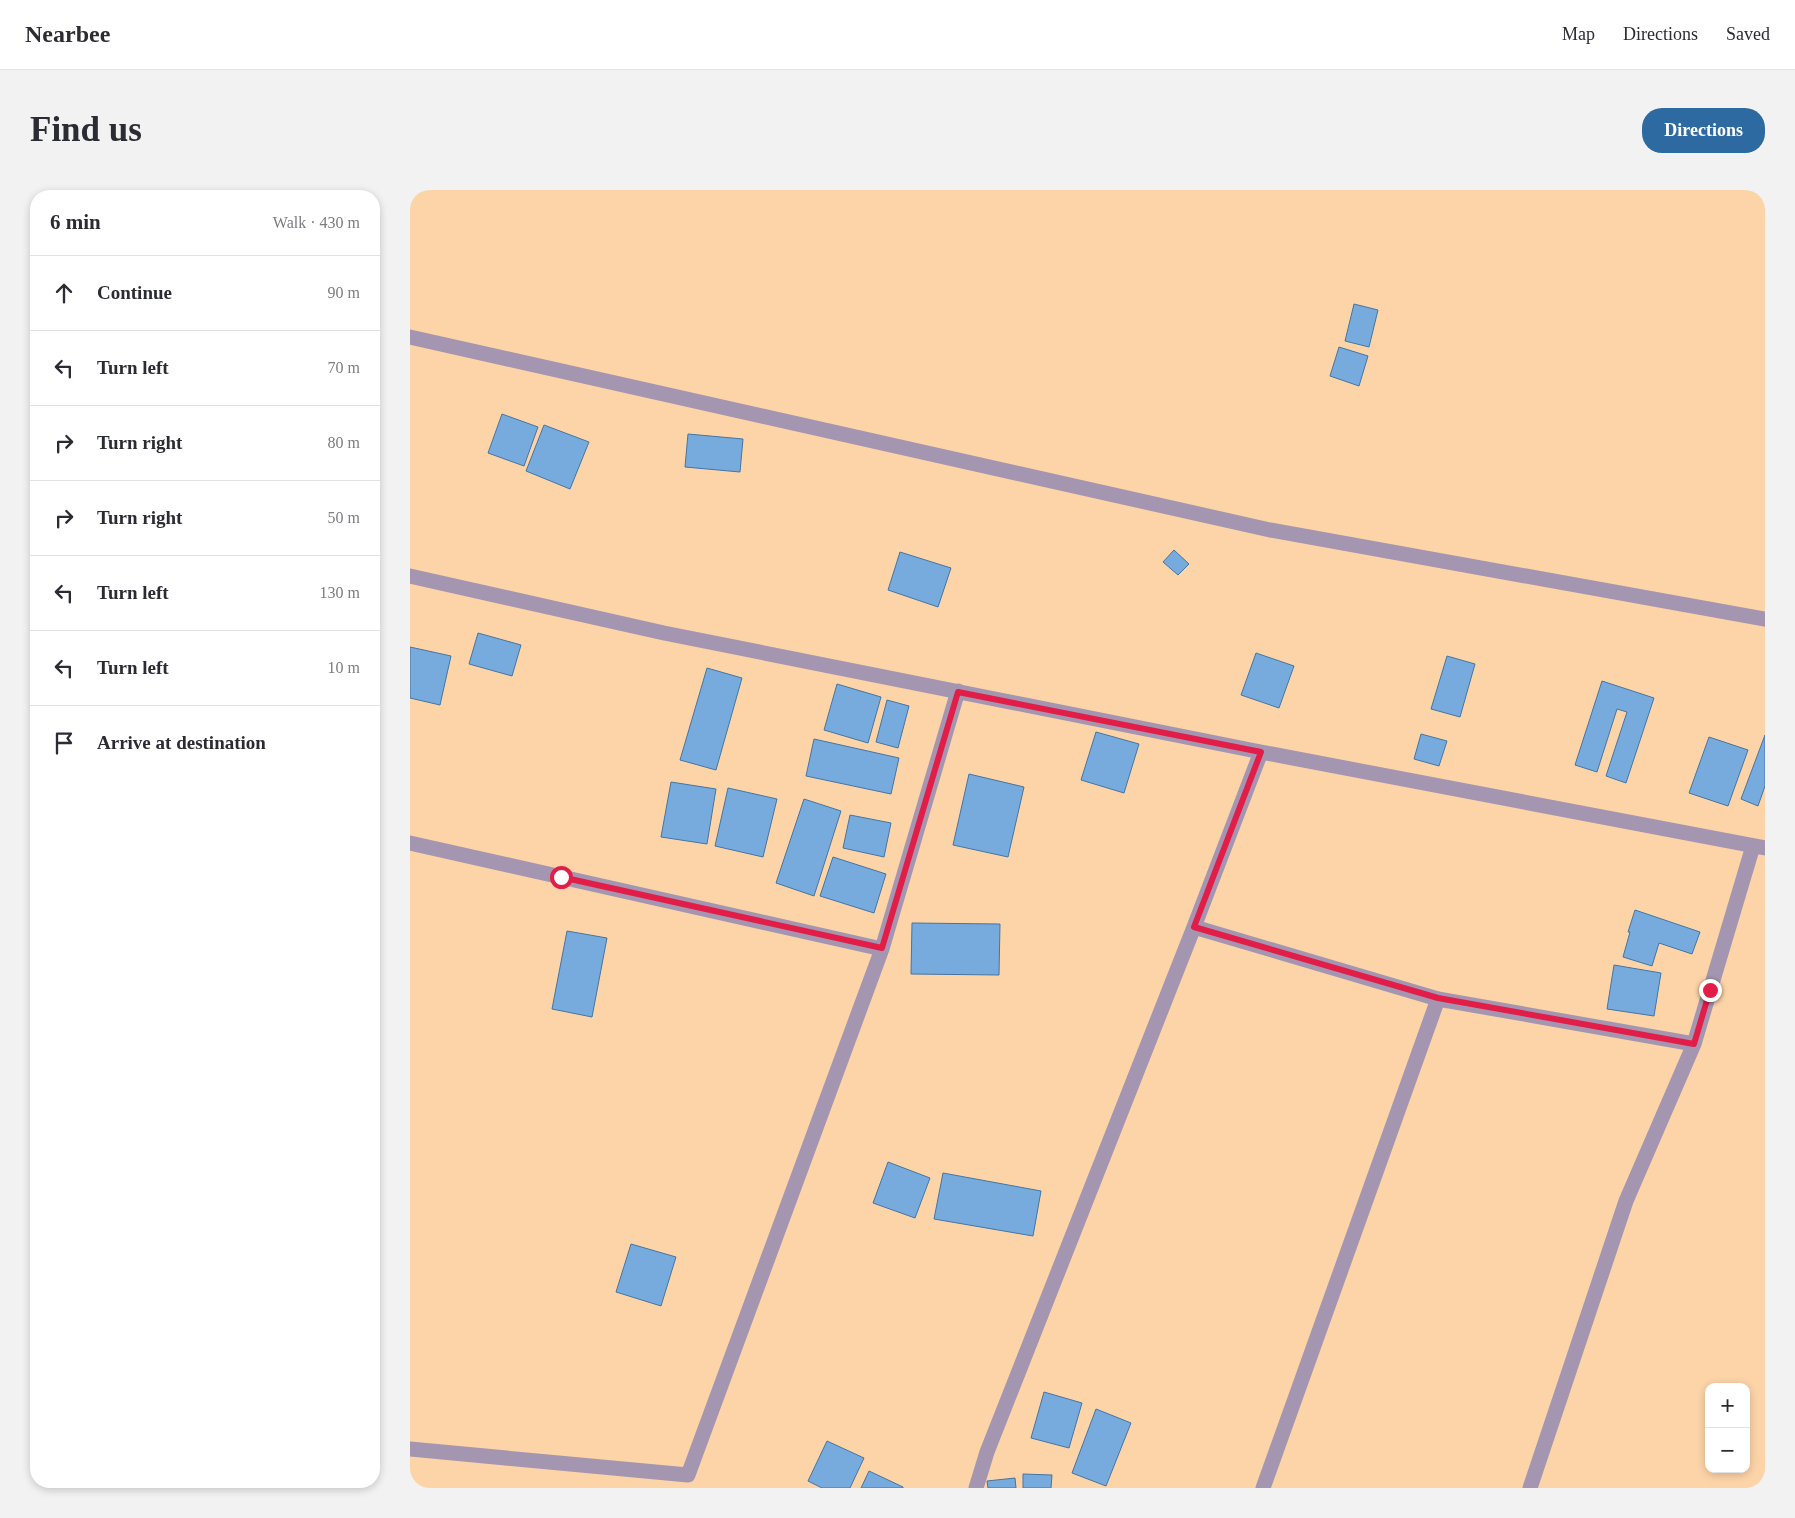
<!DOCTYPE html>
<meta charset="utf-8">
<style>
:root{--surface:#fff;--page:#f2f2f3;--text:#2b2b33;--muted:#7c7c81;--line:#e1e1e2;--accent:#2c6aa1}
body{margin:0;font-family:Georgia,serif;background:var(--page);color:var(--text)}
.controls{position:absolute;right:15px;bottom:15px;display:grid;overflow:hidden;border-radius:10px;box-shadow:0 2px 8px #0003}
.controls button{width:45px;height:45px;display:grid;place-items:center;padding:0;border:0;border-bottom:1px solid var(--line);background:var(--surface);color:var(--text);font:25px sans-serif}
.stop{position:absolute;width:15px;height:15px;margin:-11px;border:4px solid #e11d48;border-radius:50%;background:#fff}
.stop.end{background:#e11d48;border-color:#fff;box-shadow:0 1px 5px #0008}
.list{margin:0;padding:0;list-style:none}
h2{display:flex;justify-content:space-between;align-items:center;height:65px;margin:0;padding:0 20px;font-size:21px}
h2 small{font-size:16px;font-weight:400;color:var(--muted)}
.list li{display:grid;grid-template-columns:32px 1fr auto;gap:15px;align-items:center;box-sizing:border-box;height:75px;padding:0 20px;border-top:1px solid var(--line)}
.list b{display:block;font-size:19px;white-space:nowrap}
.list em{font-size:16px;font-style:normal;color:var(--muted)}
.icon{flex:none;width:28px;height:28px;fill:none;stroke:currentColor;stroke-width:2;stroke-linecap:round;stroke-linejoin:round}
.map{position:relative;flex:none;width:1355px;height:1298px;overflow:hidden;border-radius:20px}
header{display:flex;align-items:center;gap:30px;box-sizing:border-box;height:70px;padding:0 25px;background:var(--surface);border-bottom:1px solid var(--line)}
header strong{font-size:24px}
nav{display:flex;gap:28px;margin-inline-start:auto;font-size:18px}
.intro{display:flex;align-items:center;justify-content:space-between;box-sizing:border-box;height:120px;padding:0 30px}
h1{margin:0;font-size:35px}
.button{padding:12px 22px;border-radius:20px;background:var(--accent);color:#fff;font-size:18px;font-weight:700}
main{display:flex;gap:30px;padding:0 30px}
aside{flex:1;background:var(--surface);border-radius:20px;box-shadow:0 2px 8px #0003}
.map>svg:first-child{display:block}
.building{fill:#78abdd;stroke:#4375a4}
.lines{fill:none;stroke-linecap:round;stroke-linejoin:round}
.minor{stroke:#a496b1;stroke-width:15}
.route{stroke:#e11d48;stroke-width:6}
</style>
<header>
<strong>Nearbee</strong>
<nav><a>Map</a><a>Directions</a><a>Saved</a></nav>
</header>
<div class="intro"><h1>Find us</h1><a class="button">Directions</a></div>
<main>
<aside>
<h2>6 min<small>Walk · 430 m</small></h2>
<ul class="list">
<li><svg class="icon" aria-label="ahead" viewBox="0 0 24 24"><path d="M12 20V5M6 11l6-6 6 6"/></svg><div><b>Continue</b></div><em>90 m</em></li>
<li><svg class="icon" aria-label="left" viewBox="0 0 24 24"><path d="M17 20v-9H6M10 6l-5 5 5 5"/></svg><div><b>Turn left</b></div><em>70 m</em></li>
<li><svg class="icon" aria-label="right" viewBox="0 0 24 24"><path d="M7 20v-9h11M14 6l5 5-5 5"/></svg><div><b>Turn right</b></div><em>80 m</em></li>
<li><svg class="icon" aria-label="right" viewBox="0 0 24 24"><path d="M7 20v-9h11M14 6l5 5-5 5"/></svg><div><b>Turn right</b></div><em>50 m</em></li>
<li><svg class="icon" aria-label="left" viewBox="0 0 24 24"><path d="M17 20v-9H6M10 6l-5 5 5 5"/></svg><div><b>Turn left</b></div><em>130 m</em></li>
<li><svg class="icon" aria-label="left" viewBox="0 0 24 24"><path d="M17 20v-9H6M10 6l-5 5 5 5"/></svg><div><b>Turn left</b></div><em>10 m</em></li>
<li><svg class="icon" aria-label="arrive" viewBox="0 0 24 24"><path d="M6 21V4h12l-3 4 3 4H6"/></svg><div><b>Arrive at destination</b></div></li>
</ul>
</aside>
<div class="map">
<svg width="1355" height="1298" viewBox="0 0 1355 1298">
<rect width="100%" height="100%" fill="#fdd4a8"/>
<path class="building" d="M 944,114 L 968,120 L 959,157 L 935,151 Z
M 929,157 L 958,166 L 949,196 L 920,186 Z
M 92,224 L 128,237 L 114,276 L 78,263 Z
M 134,235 L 179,252 L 160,299 L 116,281 Z
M 278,244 L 333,249 L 330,282 L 275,277 Z
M 764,360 L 779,374 L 768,385 L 753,372 Z
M 490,362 L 541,378 L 528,417 L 478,400 Z
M 68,443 L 111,455 L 102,486 L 59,474 Z
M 0,457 L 41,466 L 30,515 L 0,508 Z
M 846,463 L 884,476 L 869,518 L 831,505 Z
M 1037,466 L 1065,474 L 1050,527 L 1021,519 Z
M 297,478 L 332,488 L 306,580 L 270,570 Z
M 1192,491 L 1244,508 L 1216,593 L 1196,586 L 1217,522 L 1207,519 L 1187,582 L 1165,575 Z
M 427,494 L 471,507 L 458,553 L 414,540 Z
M 477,510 L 499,516 L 488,558 L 466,552 Z
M 686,542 L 729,554 L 714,603 L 671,590 Z
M 1011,544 L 1037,551 L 1029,576 L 1004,569 Z
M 1355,545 L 1355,596 L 1348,616 L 1331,609 Z
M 1299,547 L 1338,560 L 1318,616 L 1279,603 Z
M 404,549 L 489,568 L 481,604 L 396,586 Z
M 559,584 L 614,597 L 598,667 L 543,655 Z
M 261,592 L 306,599 L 297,654 L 251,647 Z
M 318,598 L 367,609 L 353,667 L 305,656 Z
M 394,609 L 431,621 L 404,706 L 366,693 Z
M 440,625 L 481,633 L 474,667 L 433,658 Z
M 423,667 L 476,684 L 464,723 L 410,706 Z
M 1225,720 L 1290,742 L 1282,764 L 1249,753 L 1242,776 L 1213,767 L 1220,742 L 1218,742 Z
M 502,733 L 590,734 L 589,785 L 501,784 Z
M 157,741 L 197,748 L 182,827 L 142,819 Z
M 1204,775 L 1251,783 L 1244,826 L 1197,819 Z
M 478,972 L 520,988 L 505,1028 L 463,1013 Z
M 533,983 L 631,1001 L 623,1046 L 524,1029 Z
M 221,1054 L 266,1067 L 251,1116 L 206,1102 Z
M 634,1202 L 672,1213 L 659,1258 L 621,1248 Z
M 686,1219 L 721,1233 L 696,1296 L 662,1283 Z
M 417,1251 L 454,1268 L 440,1298 L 412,1298 L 398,1291 Z
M 459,1281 L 493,1297 L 493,1298 L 451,1298 Z
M 613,1284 L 642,1285 L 641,1298 L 613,1298 Z
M 605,1288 L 606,1298 L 578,1298 L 577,1291 Z"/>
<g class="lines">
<path class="minor" d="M 0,147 L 860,340 L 1355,429
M 0,386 L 254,443 L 851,562 L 1355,658
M 851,562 L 784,737 L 1028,809 L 1284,854
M 0,653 L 472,759 L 548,501
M 0,1259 L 278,1285 L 472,759
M 566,1298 L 577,1262 L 784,737
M 853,1298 L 1028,809
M 1120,1298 L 1216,1011 L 1284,854 L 1343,656"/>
</g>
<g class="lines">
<path class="route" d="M 151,687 L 472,758 L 548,502 L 851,562 L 784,737 L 1028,808 L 1284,854 L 1300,800"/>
</g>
</svg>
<div class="controls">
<button>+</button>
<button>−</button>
</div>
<div class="stop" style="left:151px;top:687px"></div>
<div class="stop end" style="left:1300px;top:800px"></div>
</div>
</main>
